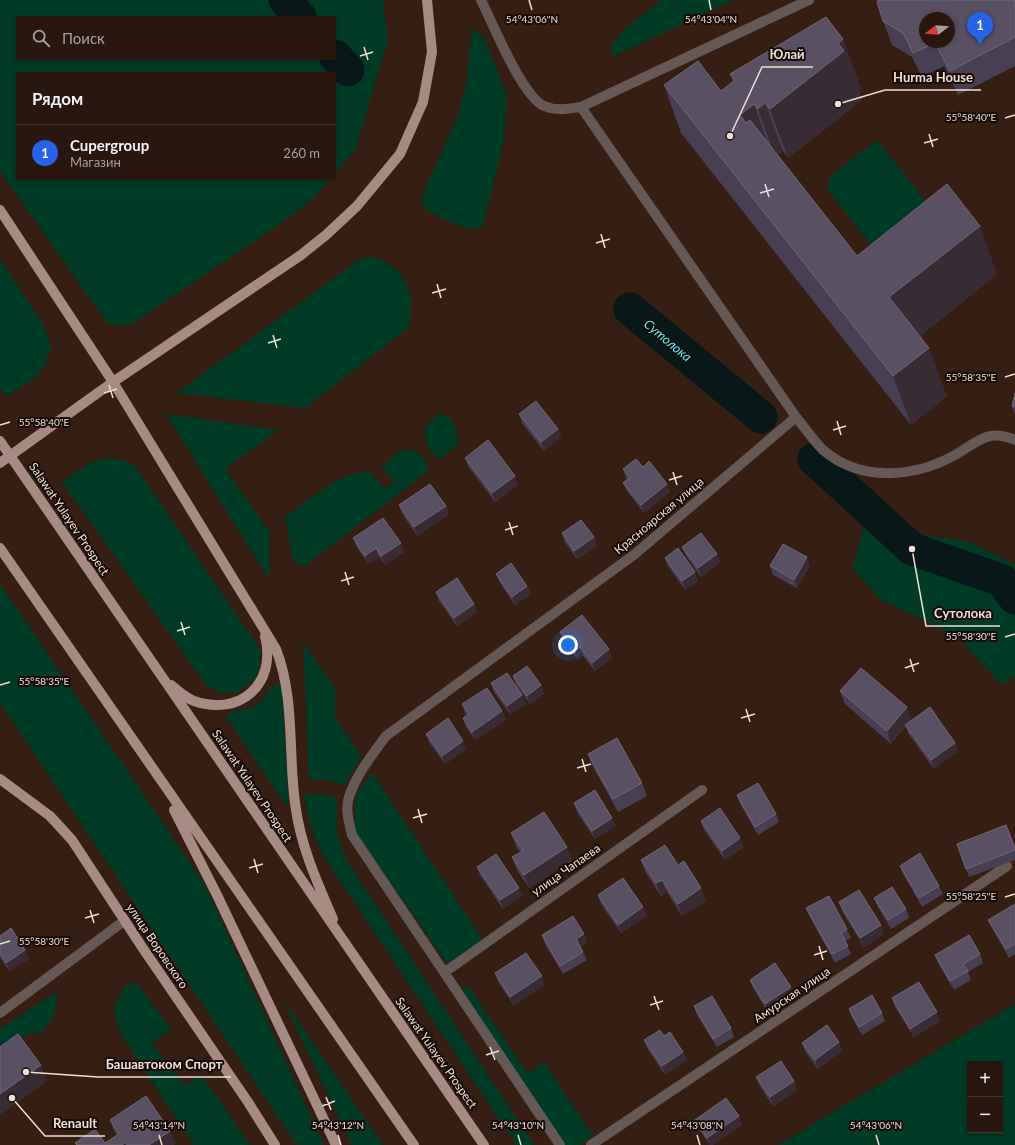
<!DOCTYPE html>
<html lang="ru">
<meta charset="utf-8">
<style>
:root{--surface:#29160e;--page:#35231c;--text:#f1f3f6;--muted:#a59f9e;--line:#45352e;--accent:#2563eb}
body{margin:0;font-family:Lato,sans-serif;background:var(--page);color:var(--text)}
.controls{position:absolute;right:12px;bottom:12px;display:grid;overflow:hidden;border-radius:0px;box-shadow:0 2px 6px #0003}
.controls button{width:36px;height:36px;display:grid;place-items:center;padding:0;border:0;border-bottom:1px solid var(--line);background:var(--surface);color:var(--text);font:20px sans-serif}
.compass{position:absolute;left:919px;top:12px;width:36px;height:36px;border-radius:50%;background:var(--surface);box-shadow:0 2px 6px #0003;rotate:253deg}
.you{position:absolute;left:568px;top:645px;width:14px;height:14px;margin:-10px;border:3px solid #fff;border-radius:50%;background:#1a73e8;box-shadow:0 0 0 6px #1a73e833}
.badge{display:grid;place-items:center;width:26px;height:26px;border-radius:50%;background:var(--accent);color:#fff;font-size:13px;font-weight:700}
.pin{position:absolute;translate:-50% -33px;filter:drop-shadow(0 1px 2px #0008)}
.pin::after{content:'';position:absolute;top:21px;width:14px;height:12px;background:inherit;clip-path:polygon(0 0,100% 0,50% 100%)}
.list{margin:0;padding:0;list-style:none}
h2{display:flex;justify-content:space-between;align-items:center;height:52px;margin:0;padding:0 16px;font-size:17px}
h2 small{font-size:13px;font-weight:400;color:var(--muted)}
.list li{display:grid;grid-template-columns:26px 1fr auto;gap:12px;align-items:center;box-sizing:border-box;height:56px;padding:0 16px;border-top:1px solid var(--line)}
.list b{display:block;font-size:15px;white-space:nowrap}
.list p{margin:0;font-size:13px;white-space:nowrap;color:var(--muted)}
.list em{font-size:13px;font-style:normal;color:var(--muted)}
.icon{flex:none;width:22px;height:22px;fill:none;stroke:currentColor;stroke-width:2;stroke-linecap:round;stroke-linejoin:round}
.map{position:relative;flex:none;width:1015px;height:1145px;overflow:hidden}
.search{position:absolute;background:var(--surface);box-shadow:0 2px 6px #0003;left:16px;top:16px;width:320px;height:44px;display:flex;align-items:center;gap:10px;box-sizing:border-box;padding:0 14px;border-radius:0px;color:var(--muted);font-size:15px}
.panel{position:absolute;background:var(--surface);box-shadow:0 2px 6px #0003;left:16px;top:72px;width:320px;height:108px;border-radius:0px}
.map>svg:first-child{display:block}
.green{fill:#003b25;fill-rule:evenodd}
.lines{fill:none;stroke-linecap:round;stroke-linejoin:round}
.river{stroke:#081718;stroke-width:33}
.minor{stroke:#665854;stroke-width:10}
.major{stroke:#a78a81;stroke-width:10}
.wall{fill:#483f55}
.shaded-wall{fill:#392b34}
.building{fill:#5a5063;stroke:#716675;fill-rule:evenodd}
.ticks{fill:none;stroke:#efded6;stroke-width:1.5}
.labels{text-anchor:middle;stroke-width:4;stroke-linejoin:round;paint-order:stroke}
.street-label{font-size:12px;fill:#efded6;stroke:#160b07}
.water-label{font-size:13px;font-style:italic;fill:#49f5fc;stroke:#160b07}
.ticks-label{font-size:10px;text-anchor:middle;fill:#efded6;stroke:#160b07;stroke-width:4;stroke-linejoin:round;paint-order:stroke}
.leader{fill:none;stroke:#efded6;stroke-width:1.5}
.callout-dot{fill:#efded6;stroke:#160b07;stroke-width:1.5}
.callout-label{font-size:13px;text-anchor:middle;font-weight:bold;fill:#efded6;stroke:#160b07;stroke-width:4;stroke-linejoin:round;paint-order:stroke}
</style>
<div class="map">
<svg width="1015" height="1145" viewBox="0 0 1015 1145">
<rect width="100%" height="100%" fill="#371e12"/>
<path class="green" d="M 0,0 L 383,0 L 388,41 L 355,150 L 335,173 L 335,73 L 17,73 L 17,179 L 330,179 L 316,196 L 277,226 L 133,323 L 118,326 L 107,323 L 0,171 ZM 17,17 L 335,17 L 335,59 L 17,59 Z
M 663,0 L 733,0 L 613,57 L 611,46 L 626,27 Z
M 472,28 L 485,39 L 507,96 L 504,141 L 483,226 L 470,229 L 449,222 L 425,209 L 421,198 L 458,115 L 466,85 Z
M 877,140 L 931,208 L 874,246 L 870,244 L 829,191 L 828,185 L 831,176 Z
M 372,257 C 407,268 417,293 408,328 L 305,408 L 177,393 L 360,259 Z
M 0,259 L 45,327 L 51,348 L 45,366 L 36,376 L 7,397 L 0,388 Z
M 440,413 C 456,418 456,429 459,444 L 439,459 L 429,450 L 423,428 Z
M 166,414 L 279,430 L 225,469 L 270,532 L 269,579 Z
M 413,450 C 423,455 426,460 428,471 L 306,565 L 297,564 L 292,557 L 285,517 C 308,501 340,471 369,472 L 385,489 L 394,481 L 382,467 L 400,451 Z
M 106,458 L 126,461 L 135,466 L 261,651 L 259,670 L 256,678 L 239,692 L 221,693 L 206,685 L 62,482 L 91,462 Z
M 864,526 L 970,542 L 1015,565 L 1015,676 L 1001,685 L 958,637 L 881,600 L 852,568 Z
M 0,584 L 205,885 L 324,1145 L 297,1145 L 0,703 Z
M 303,643 L 335,688 L 335,717 L 361,757 L 344,785 L 328,780 L 309,780 Z
M 279,683 L 282,690 L 289,803 L 285,804 L 226,717 C 233,708 248,711 257,705 C 266,699 269,686 279,683 Z
M 372,773 L 483,940 L 447,964 L 356,832 L 354,821 L 356,794 Z
M 304,794 L 327,794 L 337,798 L 337,833 L 345,858 L 534,1145 L 516,1145 L 332,869 C 315,842 309,826 304,794 Z
M 136,982 L 171,1029 L 152,1043 L 185,1086 L 201,1074 L 250,1145 L 193,1145 L 191,1141 L 121,1034 L 113,1009 L 125,986 Z
M 468,986 L 528,1074 L 544,1062 L 593,1136 L 580,1145 L 564,1145 L 462,990 Z
M 56,992 C 61,1009 50,1022 39,1035 L 33,1031 L 3,1051 L 0,1046 L 0,1029 Z
M 282,998 L 383,1145 L 352,1145 Z
M 1015,1004 L 1015,1145 L 778,1145 ZM 970,1064 L 1000,1064 L 1000,1130 L 970,1130 Z"/>
<g class="lines">
<path class="river" d="M 285,0 L 300,17
M 335,56 L 348,70
M 630,309 L 761,417
M 814,459 L 912,549 L 1001,580 L 1015,598"/>
<path class="minor" d="M 481,0 C 493,24 522,96 544,106 C 556,111 568,109 581,107 L 809,0
M 581,107 L 796,417
M 445,972 L 702,790
M 0,1013 L 124,921
M 560,1145 L 352,835 C 349,823 345,809 349,797 C 356,775 372,755 386,736 L 635,554 L 796,417 C 805,428 813,440 823,450 C 860,482 914,478 955,455 C 978,442 987,428 1015,440
M 591,1145 L 1007,866"/>
<path class="major" d="M 0,210 L 113,382 L 276,649 C 295,698 288,751 295,803 C 300,844 316,880 333,919
M 0,441 L 484,1145
M 0,463 L 113,382 L 301,255 L 326,235 L 357,206 L 400,154 L 423,102 L 432,52 L 427,0
M 0,548 L 414,1145
M 171,685 C 178,691 186,698 194,701 C 240,717 277,684 265,636
M 0,779 L 50,816 L 72,840 L 142,947 L 248,1102 L 275,1145
M 174,810 L 217,895 L 336,1145"/>
</g>
<path class="wall" d="M 1015,0 L 1015,66 L 958,95 L 944,66 L 922,77 L 912,57 L 892,45 L 883,21 Z
M 730,74 L 861,88 L 859,89 L 862,100 L 788,158 L 783,151 L 778,155 L 857,256 L 997,274 L 920,336 L 947,396 L 911,425 L 681,133 L 664,85 L 721,91 L 733,82 Z
M 1012,406 L 1015,407 L 1015,415 Z
M 519,414 L 558,429 L 561,437 L 544,451 L 522,423 Z
M 465,458 L 518,485 L 495,502 L 468,466 Z
M 643,467 L 670,492 L 644,513 L 627,491 L 623,483 L 628,479 L 626,478 L 623,469 Z
M 399,505 L 446,506 L 449,514 L 417,536 L 402,513 Z
M 562,533 L 594,537 L 597,546 L 577,559 L 565,542 Z
M 353,538 L 404,552 L 385,565 L 379,557 L 368,564 L 357,547 Z
M 682,547 L 717,554 L 720,562 L 701,577 L 686,556 Z
M 665,558 L 698,581 L 685,590 L 668,566 Z
M 770,566 L 810,566 L 797,588 L 773,575 Z
M 496,574 L 527,586 L 531,594 L 515,605 L 500,583 Z
M 436,592 L 474,604 L 477,612 L 457,626 L 439,601 Z
M 560,632 L 609,649 L 612,658 L 595,671 L 583,656 L 578,660 L 563,641 Z
M 513,676 L 541,685 L 544,694 L 530,704 L 516,685 Z
M 491,683 L 522,695 L 526,704 L 510,714 L 494,692 Z
M 840,691 L 907,707 L 911,720 L 910,721 L 955,743 L 958,751 L 934,769 L 908,733 L 906,726 L 891,744 L 845,704 Z
M 462,704 L 502,711 L 506,720 L 475,740 L 466,727 L 463,718 L 467,715 L 465,713 Z
M 426,734 L 466,749 L 445,764 L 429,742 Z
M 588,754 L 642,783 L 647,796 L 618,812 L 593,767 Z
M 737,795 L 776,814 L 779,822 L 758,835 L 740,804 Z
M 574,803 L 616,826 L 595,839 L 577,812 Z
M 701,821 L 744,847 L 725,860 L 704,830 Z
M 511,833 L 567,847 L 572,860 L 529,888 L 517,870 L 512,857 L 520,852 L 516,846 Z
M 957,844 L 1015,848 L 1015,860 L 969,877 Z
M 641,860 L 678,865 L 706,901 L 682,916 L 667,892 L 661,896 L 646,873 Z
M 900,866 L 939,886 L 943,894 L 922,907 L 903,874 Z
M 477,867 L 522,896 L 503,909 L 480,875 Z
M 598,895 L 647,916 L 621,933 L 601,904 Z
M 874,898 L 906,909 L 909,918 L 891,929 L 878,907 Z
M 839,902 L 884,934 L 864,947 L 842,911 Z
M 1015,904 L 1015,954 L 1009,958 L 992,928 L 988,920 Z
M 806,908 L 847,929 L 851,938 L 845,941 L 851,954 L 835,963 L 810,917 Z
M 584,934 L 587,942 L 580,947 L 583,952 L 587,960 L 563,974 L 545,944 L 542,935 Z
M 0,936 L 29,959 L 9,971 L 0,957 Z
M 980,954 L 983,963 L 968,972 L 971,980 L 954,990 L 938,963 L 935,955 Z
M 495,973 L 545,985 L 514,1005 L 498,982 Z
M 750,980 L 794,996 L 768,1012 L 753,988 Z
M 892,998 L 940,1021 L 914,1037 L 895,1007 Z
M 694,1006 L 731,1028 L 734,1037 L 717,1047 L 697,1015 Z
M 849,1009 L 882,1013 L 885,1021 L 862,1035 L 852,1018 Z
M 664,1036 L 683,1052 L 687,1060 L 665,1075 L 647,1048 L 644,1040 Z
M 839,1042 L 842,1051 L 818,1069 L 805,1051 L 802,1043 Z
M 756,1077 L 794,1081 L 797,1090 L 773,1106 L 760,1086 Z
M 110,1120 L 170,1131 L 175,1143 L 173,1145 L 76,1145 L 75,1143 L 105,1143 L 117,1135 L 115,1133 Z
M 695,1120 L 742,1125 L 712,1145 L 710,1145 L 698,1128 Z"/>
<path class="shaded-wall" d="M 843,39 L 861,88 L 859,89 L 862,100 L 788,158 L 770,109 L 838,43 Z
M 765,103 L 783,151 L 775,157 L 758,109 Z
M 754,104 L 771,153 L 758,163 L 740,115 Z
M 980,226 L 997,274 L 907,346 L 889,297 Z
M 929,348 L 947,396 L 911,425 L 893,376 Z
M 558,429 L 561,437 L 544,451 L 541,442 Z
M 515,476 L 518,485 L 495,502 L 492,493 Z
M 667,484 L 670,492 L 644,513 L 641,505 Z
M 446,506 L 449,514 L 417,536 L 414,527 Z
M 594,537 L 597,546 L 577,559 L 574,551 Z
M 401,543 L 404,552 L 385,565 L 381,556 Z
M 376,548 L 379,557 L 368,564 L 365,556 Z
M 717,554 L 720,562 L 701,577 L 698,568 Z
M 807,557 L 810,566 L 797,588 L 794,580 Z
M 695,572 L 698,581 L 685,590 L 682,581 Z
M 527,586 L 531,594 L 515,605 L 512,597 Z
M 474,604 L 477,612 L 457,626 L 454,618 Z
M 580,647 L 583,656 L 578,660 L 575,651 Z
M 609,649 L 612,658 L 595,671 L 592,663 Z
M 541,685 L 544,694 L 530,704 L 527,696 Z
M 522,695 L 526,704 L 510,714 L 507,706 Z
M 907,707 L 911,720 L 906,726 L 905,725 L 906,726 L 891,744 L 887,731 Z
M 502,711 L 506,720 L 475,740 L 472,732 Z
M 463,741 L 466,749 L 445,764 L 442,756 Z
M 955,743 L 958,751 L 934,769 L 931,760 Z
M 612,818 L 616,826 L 595,839 L 592,831 Z
M 740,838 L 744,847 L 725,860 L 722,851 Z
M 567,847 L 572,860 L 529,888 L 524,875 Z
M 662,880 L 667,892 L 661,896 L 656,883 Z
M 519,888 L 522,896 L 503,909 L 500,900 Z
M 701,888 L 706,901 L 682,916 L 678,904 Z
M 643,907 L 647,916 L 621,933 L 618,925 Z
M 881,925 L 884,934 L 864,947 L 860,938 Z
M 584,934 L 587,942 L 579,948 L 576,939 Z
M 25,950 L 29,959 L 9,971 L 6,963 Z
M 542,976 L 545,985 L 514,1005 L 510,997 Z
M 791,987 L 794,996 L 768,1012 L 765,1004 Z
M 937,1012 L 940,1021 L 914,1037 L 910,1029 Z
M 839,1042 L 842,1051 L 818,1069 L 815,1060 Z
M 683,1052 L 687,1060 L 665,1075 L 662,1066 Z
M 41,1065 L 47,1081 L 0,1115 L 0,1094 Z
M 794,1081 L 797,1090 L 773,1106 L 770,1097 Z
M 739,1116 L 742,1125 L 712,1145 L 710,1145 L 707,1138 Z
M 170,1131 L 175,1143 L 173,1145 L 149,1145 Z
M 126,1142 L 127,1145 L 122,1145 Z"/>
<path class="building" d="M 878,0 L 1015,0 L 1015,37 L 950,71 L 935,43 L 913,53 L 903,33 L 883,21 L 877,2 ZM 925,18 L 949,18 L 949,42 L 925,42 Z
M 826,17 L 843,39 L 838,43 L 844,51 L 770,109 L 765,103 L 758,109 L 754,104 L 740,115 L 746,123 L 750,120 L 857,256 L 947,184 L 980,226 L 889,297 L 929,348 L 893,376 L 664,85 L 698,61 L 721,91 L 735,80 L 730,74 Z
M 1015,393 L 1015,407 L 1012,406 Z
M 536,401 L 558,429 L 541,442 L 519,414 Z
M 488,440 L 515,476 L 492,493 L 465,458 Z
M 636,459 L 643,467 L 649,461 L 667,484 L 641,505 L 623,483 L 630,477 L 623,469 Z
M 430,484 L 446,506 L 414,527 L 399,505 Z
M 383,518 L 401,543 L 381,556 L 376,548 L 365,556 L 353,538 Z
M 581,520 L 594,537 L 574,551 L 562,533 Z
M 701,533 L 717,554 L 698,568 L 682,547 Z
M 783,544 L 807,557 L 794,580 L 770,566 Z
M 678,548 L 695,572 L 682,581 L 665,558 Z
M 511,563 L 527,586 L 512,597 L 496,574 Z
M 457,578 L 474,604 L 454,618 L 436,592 Z
M 582,615 L 609,649 L 592,663 L 580,647 L 575,651 L 560,632 Z
M 527,666 L 541,685 L 527,696 L 513,676 Z
M 861,668 L 907,707 L 887,731 L 840,691 Z
M 507,673 L 522,695 L 507,706 L 491,683 Z
M 487,688 L 502,711 L 472,732 L 463,718 L 469,714 L 462,704 Z
M 930,707 L 955,743 L 931,760 L 905,725 Z
M 448,718 L 463,741 L 442,756 L 426,734 Z
M 617,738 L 642,783 L 613,799 L 588,754 Z
M 758,783 L 776,814 L 755,827 L 737,795 Z
M 595,790 L 612,818 L 592,831 L 574,803 Z
M 720,808 L 740,838 L 722,851 L 701,821 Z
M 544,812 L 567,847 L 524,875 L 512,857 L 523,851 L 511,833 Z
M 1006,825 L 1015,848 L 1015,850 L 966,869 L 957,844 Z
M 665,845 L 678,865 L 684,861 L 701,888 L 678,904 L 662,880 L 656,883 L 641,860 Z
M 920,853 L 939,886 L 919,898 L 900,866 Z
M 496,854 L 519,888 L 500,900 L 477,867 Z
M 623,878 L 643,907 L 618,925 L 598,895 Z
M 892,887 L 906,909 L 888,920 L 874,898 Z
M 859,890 L 881,925 L 860,938 L 839,902 Z
M 829,896 L 847,929 L 841,933 L 848,946 L 832,954 L 806,908 Z
M 1015,904 L 1015,944 L 1006,949 L 988,920 Z
M 573,916 L 584,934 L 576,939 L 583,952 L 560,966 L 542,935 Z
M 11,928 L 25,950 L 6,963 L 0,953 L 0,936 Z
M 969,935 L 980,954 L 963,964 L 968,971 L 950,981 L 935,955 Z
M 526,953 L 542,976 L 510,997 L 495,973 Z
M 775,963 L 791,987 L 765,1004 L 750,980 Z
M 919,982 L 937,1012 L 910,1029 L 892,998 Z
M 872,995 L 882,1013 L 859,1027 L 849,1009 Z
M 712,996 L 731,1028 L 713,1039 L 694,1006 Z
M 827,1025 L 839,1042 L 815,1060 L 802,1043 Z
M 660,1030 L 664,1036 L 670,1032 L 683,1052 L 662,1066 L 644,1040 Z
M 18,1034 L 41,1065 L 0,1094 L 0,1047 Z
M 781,1061 L 794,1081 L 770,1097 L 756,1077 Z
M 146,1096 L 170,1131 L 149,1145 L 127,1145 L 126,1142 L 122,1145 L 77,1145 L 75,1143 L 95,1129 L 105,1143 L 119,1134 L 110,1120 Z
M 726,1098 L 739,1116 L 707,1138 L 695,1120 Z"/>
<path class="ticks" d="M 529,0 L 532,10M 709,0 L 711,10M 364,47 L 368,60M 360,56 L 373,52M 1005,118 L 1015,115M 929,134 L 933,147M 924,143 L 938,139M 765,184 L 769,197M 760,193 L 774,189M 601,234 L 605,248M 596,243 L 610,239M 437,284 L 441,298M 432,293 L 446,289M 273,335 L 277,348M 268,343 L 281,339M 1005,377 L 1015,374M 109,385 L 113,398M 104,393 L 117,389M 837,421 L 841,435M 0,425 L 10,422M 833,430 L 846,426M 673,472 L 677,485M 669,480 L 682,476M 509,522 L 513,535M 505,530 L 518,526M 345,572 L 349,585M 341,581 L 354,577M 181,622 L 185,635M 177,631 L 190,627M 1005,637 L 1015,634M 910,659 L 914,672M 905,668 L 919,663M 0,685 L 10,682M 746,709 L 750,722M 741,718 L 755,714M 582,759 L 586,772M 577,768 L 591,764M 418,809 L 422,823M 413,818 L 427,814M 254,859 L 258,873M 249,868 L 263,864M 1005,897 L 1015,894M 90,910 L 94,923M 85,918 L 99,914M 0,944 L 10,941M 819,946 L 823,960M 814,955 L 827,951M 654,996 L 659,1010M 650,1005 L 663,1001M 490,1047 L 495,1060M 486,1055 L 499,1051M 326,1097 L 331,1110M 322,1106 L 335,1101M 159,1135 L 162,1145M 338,1135 L 341,1145M 518,1135 L 521,1145M 697,1135 L 700,1145M 876,1135 L 879,1145"/>
<g class="labels">
<g class="street-label">
<text transform="translate(659 516) rotate(-40)" y="4">Красноярская улица</text>
<text transform="translate(69 519) rotate(56)" y="4">Salawat Yulayev Prospect</text>
<text transform="translate(252 786) rotate(56)" y="4">Salawat Yulayev Prospect</text>
<text transform="translate(566 870) rotate(-35)" y="4">улица Чапаева</text>
<text transform="translate(157 946) rotate(56)" y="4">улица Воровского</text>
<text transform="translate(792 995) rotate(-34)" y="4">Амурская улица</text>
<text transform="translate(436 1053) rotate(55)" y="4">Salawat Yulayev Prospect</text>
</g>
<g class="water-label">
<text transform="translate(668 340) rotate(40)" y="5">Сутолока</text>
</g>
</g>
<g class="ticks-label">
<text x="532" y="23">54°43'06"N</text>
<text x="711" y="23">54°43'04"N</text>
<text x="971" y="121">55°58'40"E</text>
<text x="971" y="381">55°58'35"E</text>
<text x="44" y="426">55°58'40"E</text>
<text x="971" y="640">55°58'30"E</text>
<text x="44" y="685">55°58'35"E</text>
<text x="971" y="900">55°58'25"E</text>
<text x="44" y="945">55°58'30"E</text>
<text x="159" y="1129">54°43'14"N</text>
<text x="338" y="1129">54°43'12"N</text>
<text x="518" y="1129">54°43'10"N</text>
<text x="697" y="1129">54°43'08"N</text>
<text x="876" y="1129">54°43'06"N</text>
</g>
<path class="leader" d="M730 136L762 67H813M838 104L885 90H981M912 549L926 626H1000M26 1072L98 1077H231M12 1098L45 1136H105"/>
<g class="callout-dot">
<circle cx="730" cy="136" r="4"/>
<circle cx="838" cy="104" r="4"/>
<circle cx="912" cy="549" r="4"/>
<circle cx="26" cy="1072" r="4"/>
<circle cx="12" cy="1098" r="4"/>
</g>
<g class="callout-label">
<text x="787" y="59">Юлай</text>
<text x="933" y="82">Hurma House</text>
<text x="963" y="618">Сутолока</text>
<text x="164" y="1069">Башавтоком Спорт</text>
<text x="75" y="1128">Renault</text>
</g>
</svg>
<div class="controls">
<button>+</button>
<button>−</button>
</div>
<svg class="compass" viewBox="-18 -18 36 36"><path d="M0-13l5 13h-10z" fill="#e53935"/><path d="M0 13l5-13h-10z" fill="#a59f9e"/></svg>
<div class="you"></div>
<div class="pin badge" style="left:980px;top:45px">1</div>
<div class="search"><svg class="icon" aria-label="search" viewBox="0 0 24 24"><circle cx="10" cy="10" r="6"/><path d="M15 15l6 6"/></svg>Поиск</div>
<section class="panel">
<h2>Рядом<small></small></h2>
<ul class="list">
<li><span class="badge">1</span><div><b>Cupergroup</b><p>Магазин</p></div><em>260 m</em></li>
</ul>
</section>
</div>
